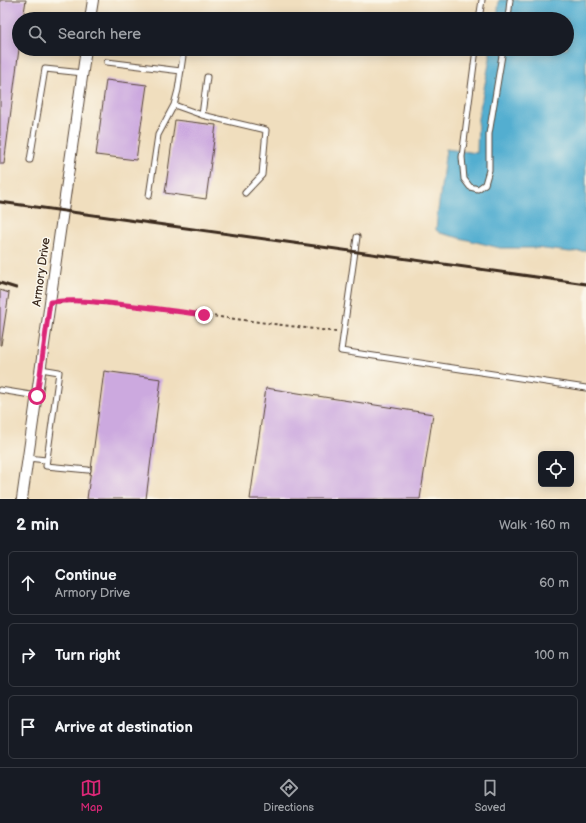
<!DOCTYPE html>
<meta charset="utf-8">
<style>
:root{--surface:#171b24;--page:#242831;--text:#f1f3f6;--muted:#9ea1a6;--line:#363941;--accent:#db2777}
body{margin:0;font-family:"Balsamiq Sans",sans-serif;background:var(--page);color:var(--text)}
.controls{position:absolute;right:12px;bottom:12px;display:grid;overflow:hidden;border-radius:6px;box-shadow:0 2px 10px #0003}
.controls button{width:36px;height:36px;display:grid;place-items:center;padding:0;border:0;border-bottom:1px solid var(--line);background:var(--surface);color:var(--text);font:20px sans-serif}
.stop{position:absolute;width:12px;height:12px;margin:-9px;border:3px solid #db2777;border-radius:50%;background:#fff}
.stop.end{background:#db2777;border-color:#fff;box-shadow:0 1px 4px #0008}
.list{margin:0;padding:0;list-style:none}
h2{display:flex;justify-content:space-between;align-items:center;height:52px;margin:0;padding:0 16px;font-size:17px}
h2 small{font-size:13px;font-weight:400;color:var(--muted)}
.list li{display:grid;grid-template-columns:26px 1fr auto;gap:12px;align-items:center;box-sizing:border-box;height:64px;margin:0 8px 8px;padding:0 8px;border:1px solid var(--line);border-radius:6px}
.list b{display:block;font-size:15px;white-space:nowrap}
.list p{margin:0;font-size:13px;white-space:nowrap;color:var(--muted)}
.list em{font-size:13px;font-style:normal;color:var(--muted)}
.icon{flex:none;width:22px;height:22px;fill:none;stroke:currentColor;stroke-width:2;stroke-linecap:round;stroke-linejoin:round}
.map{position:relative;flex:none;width:586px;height:499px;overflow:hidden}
.search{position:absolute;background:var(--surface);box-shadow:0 2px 10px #0003;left:12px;right:12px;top:12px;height:44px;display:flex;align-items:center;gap:10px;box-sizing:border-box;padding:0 14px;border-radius:22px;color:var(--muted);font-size:15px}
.sheet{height:268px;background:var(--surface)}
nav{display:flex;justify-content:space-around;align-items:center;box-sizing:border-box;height:56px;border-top:1px solid var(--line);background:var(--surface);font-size:11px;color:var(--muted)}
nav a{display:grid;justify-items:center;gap:2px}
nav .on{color:var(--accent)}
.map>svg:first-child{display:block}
.water{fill:#52aed0;stroke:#466c77}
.building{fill:#cca9df}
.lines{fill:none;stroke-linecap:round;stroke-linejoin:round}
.lane-casing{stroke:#564536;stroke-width:7}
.street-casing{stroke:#564536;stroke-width:12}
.path{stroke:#564536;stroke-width:2;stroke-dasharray:3 3;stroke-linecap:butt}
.lane{stroke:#fff;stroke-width:5}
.street{stroke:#fff;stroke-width:10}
.rail{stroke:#3b2a1e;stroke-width:3}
.route{stroke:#db2777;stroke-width:5}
.labels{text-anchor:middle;stroke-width:3;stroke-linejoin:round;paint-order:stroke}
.street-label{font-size:12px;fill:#3b2a1e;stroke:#fbf7ec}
</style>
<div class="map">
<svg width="586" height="499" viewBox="0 0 586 499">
<rect width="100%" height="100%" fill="#fbf7ec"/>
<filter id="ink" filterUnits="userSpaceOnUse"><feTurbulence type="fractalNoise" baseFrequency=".025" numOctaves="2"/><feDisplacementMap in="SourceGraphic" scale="8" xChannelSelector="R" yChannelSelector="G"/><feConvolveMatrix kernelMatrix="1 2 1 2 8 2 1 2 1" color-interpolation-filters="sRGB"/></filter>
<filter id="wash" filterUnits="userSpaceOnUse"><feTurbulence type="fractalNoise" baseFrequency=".012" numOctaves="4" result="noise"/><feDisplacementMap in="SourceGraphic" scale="16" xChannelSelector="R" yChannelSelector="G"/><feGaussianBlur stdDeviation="0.9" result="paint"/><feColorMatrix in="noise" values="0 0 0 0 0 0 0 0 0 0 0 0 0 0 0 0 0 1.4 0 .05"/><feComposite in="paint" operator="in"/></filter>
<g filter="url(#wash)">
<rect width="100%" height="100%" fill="#f0debe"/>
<path class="water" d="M 499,0 L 586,0 L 586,251 L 570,252 L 536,248 L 500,248 L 440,233 L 436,230 L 437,218 L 446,149 L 477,153 L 478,118 L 490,59 L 490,49 L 567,49 L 567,19 L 497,19 Z"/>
<g id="blocks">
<path class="building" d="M 0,0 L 26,0 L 23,19 L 19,19 L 19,49 L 4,164 L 0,164 Z
M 106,80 L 147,85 L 136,160 L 96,155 Z
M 175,120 L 216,125 L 206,199 L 165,193 Z
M 0,290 L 9,293 L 1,345 L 0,345 Z
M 104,371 L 161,379 L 146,499 L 87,499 Z
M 266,388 L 433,414 L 420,499 L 250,499 Z"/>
</g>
</g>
<g filter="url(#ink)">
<use href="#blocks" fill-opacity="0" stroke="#564536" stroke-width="1"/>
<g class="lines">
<g class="lane-casing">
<path id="lane" d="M 479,19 L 482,0
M 508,19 L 510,0
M 476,49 L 462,157 L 464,179 L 470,187 L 478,189 L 485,184 L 489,170 L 489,134 L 503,49
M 107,62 L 181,71
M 174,105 L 202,115 L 207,77
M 202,115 L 266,130 L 262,175 L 245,193
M 30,160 L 45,69 L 83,73
M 149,196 L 158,135 L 174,105 L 178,90 L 184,49
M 357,237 L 341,351 L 586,388
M 41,369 L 59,372 L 46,466 L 88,470
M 0,390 L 37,396
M 28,458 L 46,460"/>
</g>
<g class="street-casing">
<path id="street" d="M 90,19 L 93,0
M 280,49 L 288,50
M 22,499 L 86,49"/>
</g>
<path class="path" d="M 59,302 L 80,301 L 150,308 L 204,315 L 337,332"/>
<use href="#lane" class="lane"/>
<use href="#street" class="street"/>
<path class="rail" d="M 0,202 L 586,284
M 0,283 L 16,288"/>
</g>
</g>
<g class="lines" filter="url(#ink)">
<path class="route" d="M 37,396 L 50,302 C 60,301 71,300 81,301 C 122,303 164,310 204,315"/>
</g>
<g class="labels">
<g class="street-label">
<text transform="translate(41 272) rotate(-82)" y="4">Armory Drive</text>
</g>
</g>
</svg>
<div class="controls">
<button><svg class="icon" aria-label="locate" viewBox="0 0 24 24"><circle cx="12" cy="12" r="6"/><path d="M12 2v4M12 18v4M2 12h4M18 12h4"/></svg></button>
</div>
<div class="stop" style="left:37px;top:396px"></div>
<div class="stop end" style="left:204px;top:315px"></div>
<div class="search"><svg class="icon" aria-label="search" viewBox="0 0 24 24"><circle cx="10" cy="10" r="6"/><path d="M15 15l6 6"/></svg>Search here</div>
</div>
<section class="sheet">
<h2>2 min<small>Walk · 160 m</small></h2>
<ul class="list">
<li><svg class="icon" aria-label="ahead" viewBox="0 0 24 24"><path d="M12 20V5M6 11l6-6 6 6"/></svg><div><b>Continue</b><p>Armory Drive</p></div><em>60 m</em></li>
<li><svg class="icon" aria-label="right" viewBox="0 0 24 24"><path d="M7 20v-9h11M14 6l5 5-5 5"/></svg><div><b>Turn right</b></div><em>100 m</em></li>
<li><svg class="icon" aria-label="arrive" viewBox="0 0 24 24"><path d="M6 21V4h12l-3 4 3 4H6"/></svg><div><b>Arrive at destination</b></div></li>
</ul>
</section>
<nav>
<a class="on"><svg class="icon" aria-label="map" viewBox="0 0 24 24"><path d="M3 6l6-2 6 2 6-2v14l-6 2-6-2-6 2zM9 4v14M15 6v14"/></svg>Map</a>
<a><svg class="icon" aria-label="directions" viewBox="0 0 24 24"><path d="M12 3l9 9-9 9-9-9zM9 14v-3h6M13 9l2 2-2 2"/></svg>Directions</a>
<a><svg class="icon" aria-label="saved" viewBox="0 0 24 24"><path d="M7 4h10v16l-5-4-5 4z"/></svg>Saved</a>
</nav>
